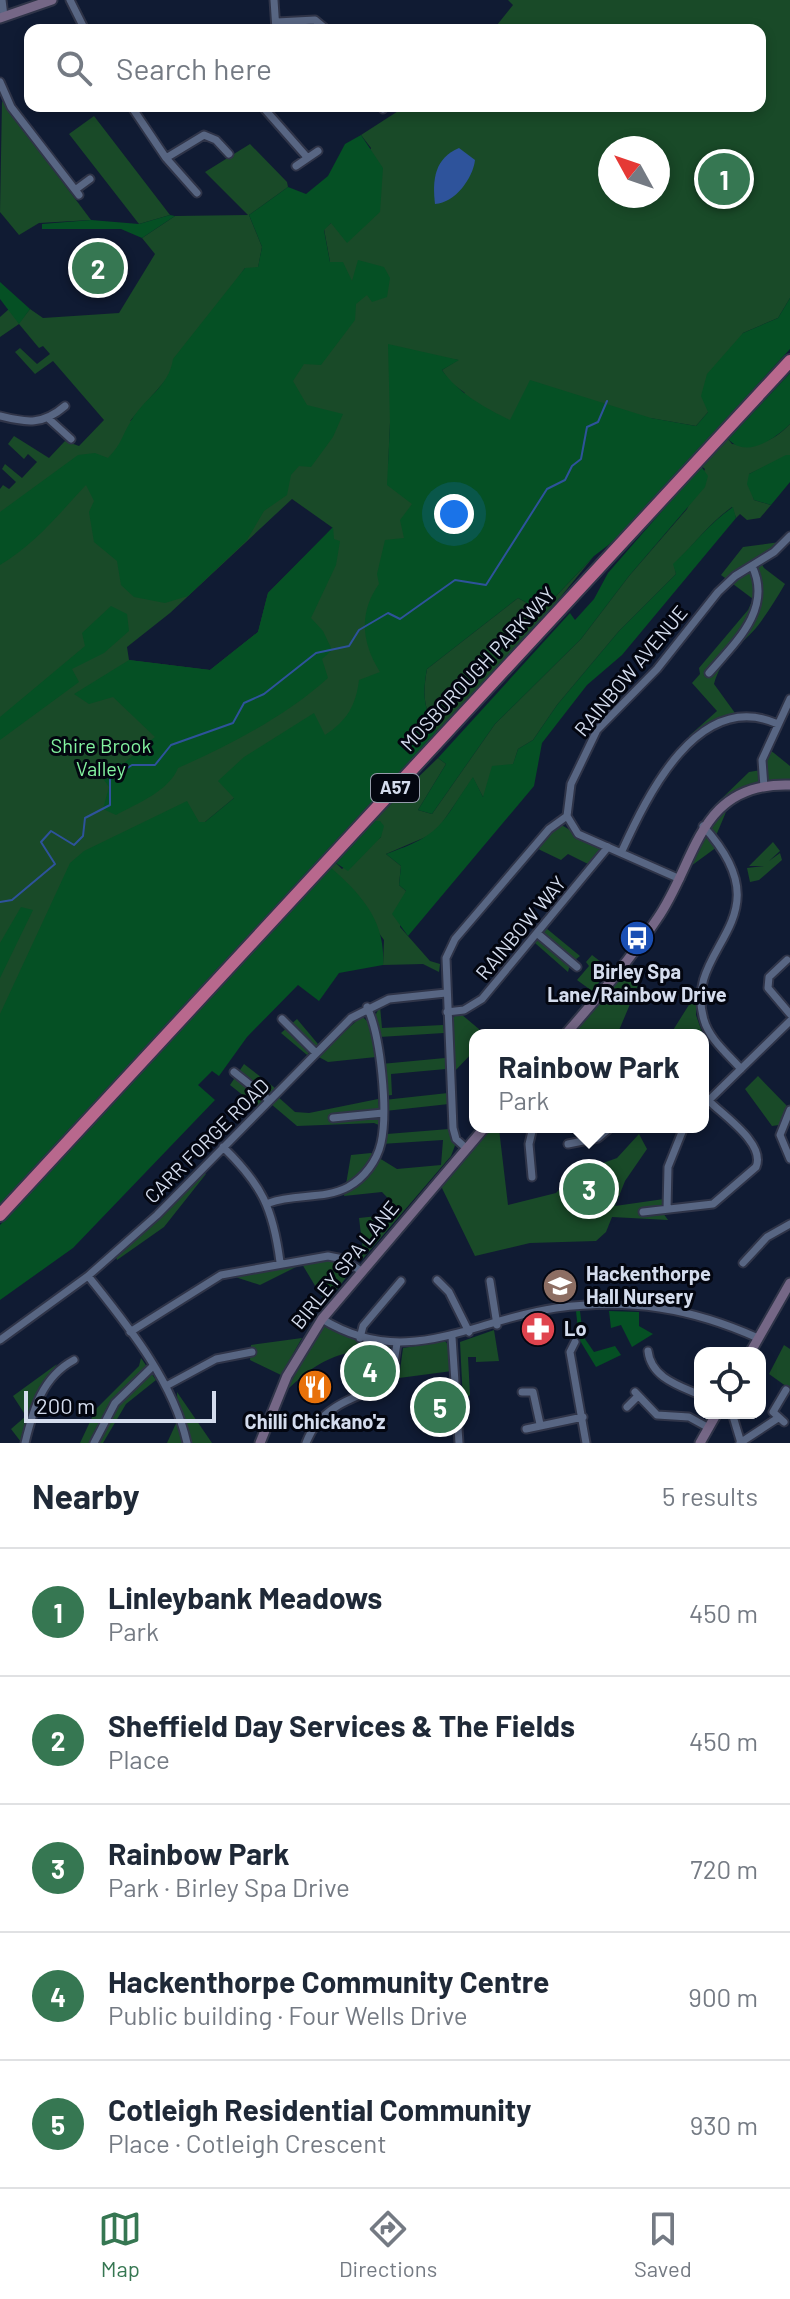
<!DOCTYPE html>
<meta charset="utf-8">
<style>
:root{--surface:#fff;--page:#f6f6f7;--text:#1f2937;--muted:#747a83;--line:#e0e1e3;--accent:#367752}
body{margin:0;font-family:Barlow,sans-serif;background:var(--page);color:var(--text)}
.controls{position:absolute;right:24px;bottom:24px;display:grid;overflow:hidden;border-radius:16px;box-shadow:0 4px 12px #0003}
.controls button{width:72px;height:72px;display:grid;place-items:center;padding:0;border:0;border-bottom:2px solid var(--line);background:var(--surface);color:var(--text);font:40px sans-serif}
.compass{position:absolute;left:598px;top:136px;width:72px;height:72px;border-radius:50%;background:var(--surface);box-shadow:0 4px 12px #0003;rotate:310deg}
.scale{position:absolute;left:24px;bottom:20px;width:192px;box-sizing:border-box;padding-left:8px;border:4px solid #d4dced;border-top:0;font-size:22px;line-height:28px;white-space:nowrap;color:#d4dced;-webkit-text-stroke:6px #030610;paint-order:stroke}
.you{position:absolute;left:454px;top:514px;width:28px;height:28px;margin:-20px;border:6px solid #fff;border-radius:50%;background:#1a73e8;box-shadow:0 0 0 12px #1a73e833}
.badge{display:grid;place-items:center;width:52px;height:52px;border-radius:50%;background:var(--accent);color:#fff;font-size:26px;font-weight:700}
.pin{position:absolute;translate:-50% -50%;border:4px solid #fff;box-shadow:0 2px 8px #0006}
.popup{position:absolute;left:469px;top:1029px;width:240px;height:104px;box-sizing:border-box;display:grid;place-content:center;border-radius:16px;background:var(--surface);filter:drop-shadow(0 2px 6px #0005);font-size:26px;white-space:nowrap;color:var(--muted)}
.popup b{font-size:30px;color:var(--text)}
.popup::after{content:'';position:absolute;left:50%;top:100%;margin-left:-16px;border:16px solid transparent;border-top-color:var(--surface)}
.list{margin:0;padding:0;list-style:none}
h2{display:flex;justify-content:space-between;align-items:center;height:104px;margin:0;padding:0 32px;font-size:34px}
h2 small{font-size:26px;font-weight:400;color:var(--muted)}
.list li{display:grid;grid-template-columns:52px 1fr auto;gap:24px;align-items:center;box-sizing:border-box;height:128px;padding:0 32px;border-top:2px solid var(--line)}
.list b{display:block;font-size:30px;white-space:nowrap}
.list p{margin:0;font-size:26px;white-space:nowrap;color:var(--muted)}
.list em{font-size:26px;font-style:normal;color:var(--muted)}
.icon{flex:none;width:44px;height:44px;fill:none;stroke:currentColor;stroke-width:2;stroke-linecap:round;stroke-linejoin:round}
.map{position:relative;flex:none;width:790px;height:1443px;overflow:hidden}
.search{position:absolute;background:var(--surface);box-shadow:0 4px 12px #0003;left:24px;right:24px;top:24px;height:88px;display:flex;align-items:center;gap:20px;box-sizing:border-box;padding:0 28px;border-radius:16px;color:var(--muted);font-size:30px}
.sheet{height:744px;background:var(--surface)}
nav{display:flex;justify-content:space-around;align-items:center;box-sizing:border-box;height:112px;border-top:2px solid var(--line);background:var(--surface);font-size:22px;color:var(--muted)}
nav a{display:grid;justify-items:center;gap:4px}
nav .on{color:var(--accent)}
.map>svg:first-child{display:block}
.green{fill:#194a28;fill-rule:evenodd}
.forest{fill:#055024}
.water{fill:#2e539b}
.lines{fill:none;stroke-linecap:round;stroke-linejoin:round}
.stream{stroke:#2e539b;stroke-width:2}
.street-casing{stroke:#2f3448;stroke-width:11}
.secondary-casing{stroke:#2f3448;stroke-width:13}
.highway-casing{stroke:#2f3448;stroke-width:16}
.street{stroke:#586683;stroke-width:7}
.secondary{stroke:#756786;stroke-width:9}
.highway{stroke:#b8688d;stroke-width:12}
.labels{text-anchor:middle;stroke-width:6;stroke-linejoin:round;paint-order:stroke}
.shield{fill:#030610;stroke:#959cab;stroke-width:2}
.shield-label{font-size:18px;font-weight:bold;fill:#d4dced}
.street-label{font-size:20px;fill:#d4dced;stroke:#030610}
.park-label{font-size:20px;fill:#83f3a0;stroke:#030610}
.poi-label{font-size:20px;font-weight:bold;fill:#d4dced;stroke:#030610}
</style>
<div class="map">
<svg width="790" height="1443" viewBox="0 0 790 1443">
<rect width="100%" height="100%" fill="#101b33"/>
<path class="green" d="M 508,0 L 790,0 L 790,298 L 778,318 L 743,333 L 708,412 L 696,426 L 650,418 L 387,707 L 234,798 L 205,822 L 199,822 L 0,1056 L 0,489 L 3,485 L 9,489 L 16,482 L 2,469 L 5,464 L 22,478 L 37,462 L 28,454 L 24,459 L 8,444 L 14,436 L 49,458 L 65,441 L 79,446 L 104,420 L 53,361 L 35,374 L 15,352 L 20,348 L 37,364 L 50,354 L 43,346 L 39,348 L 19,324 L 0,337 L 0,317 L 9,309 L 19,323 L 30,309 L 43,318 L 119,313 L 155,254 L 142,238 L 175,216 L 248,215 L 205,172 L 250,144 L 287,182 L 288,187 L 249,215 L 262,247 L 258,268 L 245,268 L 171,374 L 130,421 L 330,262 L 324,229 L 331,223 L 371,148 L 361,135 L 406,106 L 760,106 L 760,30 L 493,30 L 513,5 ZM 610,148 L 658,148 L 658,196 L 610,196 ZM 412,352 L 458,360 L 442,370 L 450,382 L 465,393 L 388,471 L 390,423 ZM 292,499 L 333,528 L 268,593 L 258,632 L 210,670 L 129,660 L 127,647 L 170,613 Z
M 2,101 L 91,220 L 39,223 L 19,235 L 0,212 Z
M 94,116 L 170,215 L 139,224 L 69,134 Z
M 790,424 L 790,455 L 749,474 L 754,500 L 771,505 L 760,518 L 747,520 L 740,514 L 736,518 L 732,507 C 709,523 695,544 674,564 L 676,574 L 619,631 L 557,705 L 533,740 L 518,749 L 513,765 L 483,797 L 473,778 L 435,833 L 386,854 L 401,866 L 399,885 L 406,891 L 400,927 L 430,961 L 440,964 L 439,972 L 423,964 L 383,965 L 384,940 L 330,867 L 336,863 L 342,869 L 381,837 L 380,821 L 373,821 L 438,758 L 446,764 L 418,810 L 432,814 L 495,724 L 581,639 L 629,576 L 687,509 L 705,469 L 701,466 L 728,439 L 732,444 C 757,446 772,443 790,424 Z
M 780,542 L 759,559 L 764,568 L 785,584 C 776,599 767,614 756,628 C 739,647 721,658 714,684 L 735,713 L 692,739 L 689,736 L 717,711 L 692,683 L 700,674 L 699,668 L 748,610 L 753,599 L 721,575 L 743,547 Z
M 594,556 L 546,615 L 437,732 C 424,709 422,696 427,669 L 518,598 L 542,611 Z
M 769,749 L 790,766 L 790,782 L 755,785 L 714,806 L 749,772 L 761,770 Z
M 726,812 L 715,838 L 721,844 L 691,866 C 698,848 706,820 726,812 Z
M 560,824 L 601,849 L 590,865 L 568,854 L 561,860 L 536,848 Z
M 773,842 L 780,851 L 769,861 L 780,853 L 782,860 L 759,880 L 750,882 L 747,868 L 764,866 L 749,866 Z
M 546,928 L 580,956 L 570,964 L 568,972 L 535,943 Z
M 592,955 L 610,969 L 592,991 L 577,980 L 589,966 L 586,962 Z
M 631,964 L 644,971 L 617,1035 L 586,1035 L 576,1030 Z
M 697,992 L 696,1015 L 702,1032 L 698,1035 L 670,1035 Z
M 380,1006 L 382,1028 L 443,1025 L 444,1033 L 379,1037 L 375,1016 Z
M 457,1014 L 461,1014 L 486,1035 L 475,1035 L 475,1050 L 452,1074 L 451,1020 Z
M 362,1016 L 371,1025 L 376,1057 L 328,1062 L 317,1056 Z
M 297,1019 L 318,1044 L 307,1055 L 281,1033 Z
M 445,1058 L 446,1069 L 391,1074 L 392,1095 L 384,1096 L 381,1064 Z
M 244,1064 L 275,1088 L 258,1107 L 230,1085 Z
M 758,1076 L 788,1107 L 779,1125 L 772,1126 L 745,1089 Z
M 448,1093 L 449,1104 L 385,1111 L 384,1100 Z
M 277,1096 L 295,1112 L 309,1113 L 378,1099 L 381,1126 L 374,1123 L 297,1126 L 271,1104 Z
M 493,1127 L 499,1129 L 508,1205 L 556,1193 L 575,1173 L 617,1158 L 639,1134 L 647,1149 L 625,1181 L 615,1206 L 664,1199 L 663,1213 L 668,1220 L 612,1217 L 606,1232 L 596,1241 L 530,1243 L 475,1256 L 441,1186 Z
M 449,1129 L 456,1143 L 451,1156 L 361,1261 L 345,1256 L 363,1251 L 359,1218 L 396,1214 L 399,1210 L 382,1192 L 344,1196 L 351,1155 L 371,1153 L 397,1169 L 441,1165 L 443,1140 L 381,1144 L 387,1134 Z
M 203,1171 L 206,1174 L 164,1227 L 117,1260 L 116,1257 Z
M 321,1259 L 343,1262 L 351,1271 L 326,1304 L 302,1264 L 260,1285 L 229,1275 Z
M 326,1326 L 361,1342 L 391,1347 C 381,1355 365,1350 353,1352 C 324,1357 306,1372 286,1391 L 321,1327 Z
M 494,1330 L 499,1361 L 476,1362 L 476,1357 L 468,1357 L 470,1395 L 463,1401 L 460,1342 Z
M 302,1338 L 281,1375 L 250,1360 L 251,1345 Z
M 445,1341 L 450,1347 L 452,1371 L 399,1378 L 403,1348 Z
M 784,1345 L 790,1349 L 790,1389 L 769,1374 Z
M 141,1358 L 156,1380 L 126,1404 L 103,1443 L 80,1443 L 96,1409 L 139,1366 Z
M 57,1364 L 35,1396 L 21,1442 L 11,1429 L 26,1416 L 13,1396 Z
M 177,1392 L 212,1443 L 167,1443 L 178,1419 Z"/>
<path class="forest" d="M 361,135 L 383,168 L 380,212 L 347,243 L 331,223 L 324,230 L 330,262 L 343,262 L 352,281 L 358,260 L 384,267 L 390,278 L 387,297 L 372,302 L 367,295 L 356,304 L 355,320 L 321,365 L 304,364 L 293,381 L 307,405 L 343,414 L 333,437 L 311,467 L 299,466 L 291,475 L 287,495 L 264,511 L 247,540 L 188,596 L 165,603 L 134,597 L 121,585 L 117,561 L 94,542 L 89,512 L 94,501 L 86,485 C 58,515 35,544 0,565 L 0,512 L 78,455 L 95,453 L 108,458 C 123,442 121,437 131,421 C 144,398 169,387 173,359 L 245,268 L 258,267 L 262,247 L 249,215 L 288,187 L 306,194 L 328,176 L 345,144 Z
M 170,215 L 175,216 L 142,238 L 121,229 L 42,229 L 42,224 L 91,220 L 139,224 Z
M 0,282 L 30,309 L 19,324 L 0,299 Z
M 790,298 L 790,349 L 619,537 L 594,556 L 542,611 L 518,598 L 427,669 C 422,696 424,709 437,732 L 0,1205 L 0,1014 L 70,863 L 84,851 L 187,801 L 199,822 L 205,822 L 234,798 L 218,781 L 244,757 L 314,713 L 325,735 C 347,721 356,705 359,680 L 380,672 C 361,642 359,612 379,584 L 377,574 L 385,540 L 404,538 L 400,520 L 412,504 L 387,485 L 390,423 L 388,344 L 459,360 L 442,370 C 458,393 485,408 510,420 L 530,380 L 651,418 L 696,426 L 708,412 L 701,396 L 707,374 L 743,333 L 778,318 Z
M 790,373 L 790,424 C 775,439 746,459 728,439 Z
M 786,455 L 790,455 L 790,482 L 771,505 L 754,500 L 747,484 L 749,474 Z
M 701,466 L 708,476 L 705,487 L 629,576 L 581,639 L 495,724 L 432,814 L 418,810 L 446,764 L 438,758 L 570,613 L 575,620 L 594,599 L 608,573 Z
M 733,507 L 736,518 L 622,655 L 587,685 L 542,743 L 534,786 L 408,936 L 392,914 L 406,891 L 399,885 L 401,866 L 386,854 C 444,834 440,824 473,777 L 483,797 L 492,766 L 513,764 L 518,749 L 533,740 L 557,705 L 619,631 L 676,574 L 673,564 C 695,544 709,523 733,507 Z
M 333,527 L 334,539 L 340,541 L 336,565 L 311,618 L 323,631 L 332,650 L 322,659 L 328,678 C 286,716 230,745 178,768 C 169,791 138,803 116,815 L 103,809 L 109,787 L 99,773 L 107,763 L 124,763 L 155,737 L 113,697 L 89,704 L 74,694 L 129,660 L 210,670 L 258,632 L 268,593 Z
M 111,606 L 127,614 L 129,631 L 104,653 L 72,669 L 79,682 L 0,740 L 0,717 L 85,646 L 82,633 Z
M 373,821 L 380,821 L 384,826 L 381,837 L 348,871 L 336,863 Z
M 330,867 C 361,894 386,921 383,965 L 339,973 L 319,1001 L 298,985 L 247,1037 L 219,1076 L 212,1071 L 198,1085 L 215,1100 L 73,1248 L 0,1300 L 0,1225 Z
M 21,907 L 33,910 L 0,978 L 0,943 Z
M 576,1311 L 580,1311 L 583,1336 L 594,1352 L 615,1346 L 621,1355 L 596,1367 L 579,1339 Z
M 609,1311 L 639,1312 L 639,1326 L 653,1334 L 632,1347 L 621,1325 L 611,1328 Z"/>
<path class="water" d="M 459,148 L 475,160 C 473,178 455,203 435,204 C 432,179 435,158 459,148 Z"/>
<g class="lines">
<path class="stream" d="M 0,902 L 12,900 L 55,864 L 41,842 L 51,831 L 74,845 L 83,836 L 85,818 L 110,805 L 110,779 L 132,765 L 155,765 L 171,745 L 233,723 L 244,703 L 264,694 L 316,653 L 349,646 L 359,630 L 388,613 L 400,619 L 455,580 L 486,585 L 547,489 L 565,480 L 572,466 L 581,459 L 587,427 L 598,422 L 607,401"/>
<g class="street-casing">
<path id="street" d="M 2,0 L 4,16
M 70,0 L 85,30
M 274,0 L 276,30
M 277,22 L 315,20 L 327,30
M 0,82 L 11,107 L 79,195
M 131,106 L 166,158 L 197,193
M 262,106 L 306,156
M 381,106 L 383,109
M 166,158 L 204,135 L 216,140 L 229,154
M 296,166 L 318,151
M 75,190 L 90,179
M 0,416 C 27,423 43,425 65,406
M 49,419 L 71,439
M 709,673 C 735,643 773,609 752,566
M 764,787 L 762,760 L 790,699
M 703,826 C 790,921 681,945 704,1020 C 709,1039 729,1055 741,1069
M 621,853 C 647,796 698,688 778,724
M 680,879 L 578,834 L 567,816 L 571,784 L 597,730 L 657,669 L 718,592 L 735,576 L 774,552 L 790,536
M 538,934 L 577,967
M 787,960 L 769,977 L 768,988 L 790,1014
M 447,1012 L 464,1010 L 482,999 L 608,847
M 282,1019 L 316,1053
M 234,1072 L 269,1100
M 703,1106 L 790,1021
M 790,1110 L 780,1135 L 790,1159
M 333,1118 L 383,1113
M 568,1144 L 598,1138 L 611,1127
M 223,1147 C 262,1185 273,1208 280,1262
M 467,1149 L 456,1139 L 453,1128 L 446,958 L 455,939 L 549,829 L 567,816
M 532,1177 L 529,1144 L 533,1127
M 269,1203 C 294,1193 324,1200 348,1187 C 364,1178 377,1161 381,1143 C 388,1112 381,1036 367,1007
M 667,1209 L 668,1167 L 684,1127
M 643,1212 L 713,1204 L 756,1167 C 766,1144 724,1116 709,1101
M 743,1263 L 767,1237 L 790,1224
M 88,1276 C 127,1325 173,1380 187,1443
M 437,1280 L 449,1292 L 469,1332
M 490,1281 L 497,1325
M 322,1319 C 407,1371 471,1320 556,1308 C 630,1298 691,1308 758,1338
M 130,1332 L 221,1275 L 328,1256 L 343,1259 L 361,1271
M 452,1337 L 459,1443
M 360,1338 L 363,1326 L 401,1281
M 0,1340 L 88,1276 L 157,1215 L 351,1018 L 389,999 L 446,993
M 575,1342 L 570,1352 L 586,1443
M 648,1351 C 651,1378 680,1386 700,1395
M 166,1386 L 216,1359 L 252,1352
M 522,1392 L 533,1392 L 540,1424
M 635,1392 L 657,1415 L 689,1417 L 709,1428
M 627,1407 L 637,1397
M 732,1413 L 741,1443
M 784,1422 L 773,1412 L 786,1390
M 526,1429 L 583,1417
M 25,1443 C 33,1410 42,1377 74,1360
M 94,1443 L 115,1403 L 153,1366
M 306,1443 C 320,1405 358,1396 391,1383 L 397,1343
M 740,1443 L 778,1418"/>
</g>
<g class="secondary-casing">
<path id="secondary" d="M 0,18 L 52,0
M 565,1035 C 597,998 630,960 657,919 C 697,862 697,782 790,785
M 750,1353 L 790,1283
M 260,1443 L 287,1376 L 322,1319 L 485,1127
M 700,1443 L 717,1413"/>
</g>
<g class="highway-casing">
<path id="highway" d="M 0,1215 L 790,361"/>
</g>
<use href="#street" class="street"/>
<use href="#secondary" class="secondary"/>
<use href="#highway" class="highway"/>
</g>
<defs>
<g id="bus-disc" transform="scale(1.8)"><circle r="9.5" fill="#1a4fb4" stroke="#030610"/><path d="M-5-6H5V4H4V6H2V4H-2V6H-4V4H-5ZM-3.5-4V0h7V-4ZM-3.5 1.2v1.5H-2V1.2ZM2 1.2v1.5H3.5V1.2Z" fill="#fff"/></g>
<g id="school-disc" transform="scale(1.8)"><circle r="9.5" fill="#8d6e63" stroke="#030610"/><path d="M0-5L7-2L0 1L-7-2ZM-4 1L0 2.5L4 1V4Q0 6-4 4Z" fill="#fff"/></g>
<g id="pharmacy-disc" transform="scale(1.8)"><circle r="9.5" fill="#e0444e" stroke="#030610"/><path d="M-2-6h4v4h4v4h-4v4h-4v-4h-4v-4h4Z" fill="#fff"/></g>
<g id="restaurant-disc" transform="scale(1.8)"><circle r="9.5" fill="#e8710a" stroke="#030610"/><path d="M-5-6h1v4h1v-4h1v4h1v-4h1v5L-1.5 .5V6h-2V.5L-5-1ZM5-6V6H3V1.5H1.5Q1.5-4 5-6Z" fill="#fff"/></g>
</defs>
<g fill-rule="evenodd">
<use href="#bus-disc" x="637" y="938"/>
<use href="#school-disc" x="560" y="1286"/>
<use href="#pharmacy-disc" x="538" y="1329"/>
<use href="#restaurant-disc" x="315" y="1387"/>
</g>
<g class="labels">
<rect class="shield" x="371" y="774" width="48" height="28" rx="6"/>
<g class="shield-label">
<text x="395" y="794">A57</text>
</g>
<g class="street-label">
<text transform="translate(478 669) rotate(-47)" y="7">MOSBOROUGH PARKWAY</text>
<text transform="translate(631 671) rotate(-50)" y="7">RAINBOW AVENUE</text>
<text transform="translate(521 928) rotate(-50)" y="7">RAINBOW WAY</text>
<text transform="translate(207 1141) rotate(-45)" y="7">CARR FORGE ROAD</text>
<text transform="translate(345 1265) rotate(-51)" y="7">BIRLEY SPA LANE</text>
</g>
<g class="park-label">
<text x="101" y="753">Shire Brook<tspan x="101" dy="23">Valley</tspan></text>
</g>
<g class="poi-label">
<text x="637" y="979">Birley Spa<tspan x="637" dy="23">Lane/Rainbow Drive</tspan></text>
<text x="586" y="1281" text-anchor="start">Hackenthorpe<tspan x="586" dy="23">Hall Nursery</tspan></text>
<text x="564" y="1336" text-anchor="start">Lo</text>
<text x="315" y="1429">Chilli Chickano'z</text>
</g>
</g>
</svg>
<div class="controls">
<button><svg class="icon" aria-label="locate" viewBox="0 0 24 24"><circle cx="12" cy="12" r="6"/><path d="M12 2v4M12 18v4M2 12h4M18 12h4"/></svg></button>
</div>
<svg class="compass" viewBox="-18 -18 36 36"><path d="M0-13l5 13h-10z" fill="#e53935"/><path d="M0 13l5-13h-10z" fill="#747a83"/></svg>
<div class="scale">200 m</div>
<div class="you"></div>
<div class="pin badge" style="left:724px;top:179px">1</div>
<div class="pin badge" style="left:98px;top:268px">2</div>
<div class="pin badge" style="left:589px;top:1189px">3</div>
<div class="popup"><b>Rainbow Park</b>Park</div>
<div class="pin badge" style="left:370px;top:1371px">4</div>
<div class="pin badge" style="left:440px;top:1407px">5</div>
<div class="search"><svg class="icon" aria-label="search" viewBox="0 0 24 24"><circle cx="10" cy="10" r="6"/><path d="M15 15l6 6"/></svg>Search here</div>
</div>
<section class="sheet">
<h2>Nearby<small>5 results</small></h2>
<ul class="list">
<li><span class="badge">1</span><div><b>Linleybank Meadows</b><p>Park</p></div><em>450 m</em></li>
<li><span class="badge">2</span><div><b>Sheffield Day Services &amp; The Fields</b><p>Place</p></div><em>450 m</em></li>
<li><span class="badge">3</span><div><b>Rainbow Park</b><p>Park · Birley Spa Drive</p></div><em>720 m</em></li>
<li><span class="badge">4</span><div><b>Hackenthorpe Community Centre</b><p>Public building · Four Wells Drive</p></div><em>900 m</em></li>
<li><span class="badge">5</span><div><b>Cotleigh Residential Community</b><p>Place · Cotleigh Crescent</p></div><em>930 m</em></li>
</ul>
</section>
<nav>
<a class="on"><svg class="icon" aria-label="map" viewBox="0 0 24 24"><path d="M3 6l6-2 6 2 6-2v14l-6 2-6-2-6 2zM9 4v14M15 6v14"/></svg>Map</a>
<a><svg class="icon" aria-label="directions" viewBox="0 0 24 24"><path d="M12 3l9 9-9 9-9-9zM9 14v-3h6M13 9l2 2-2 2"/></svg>Directions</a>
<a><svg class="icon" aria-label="saved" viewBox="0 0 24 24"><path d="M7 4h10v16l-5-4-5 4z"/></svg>Saved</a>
</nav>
